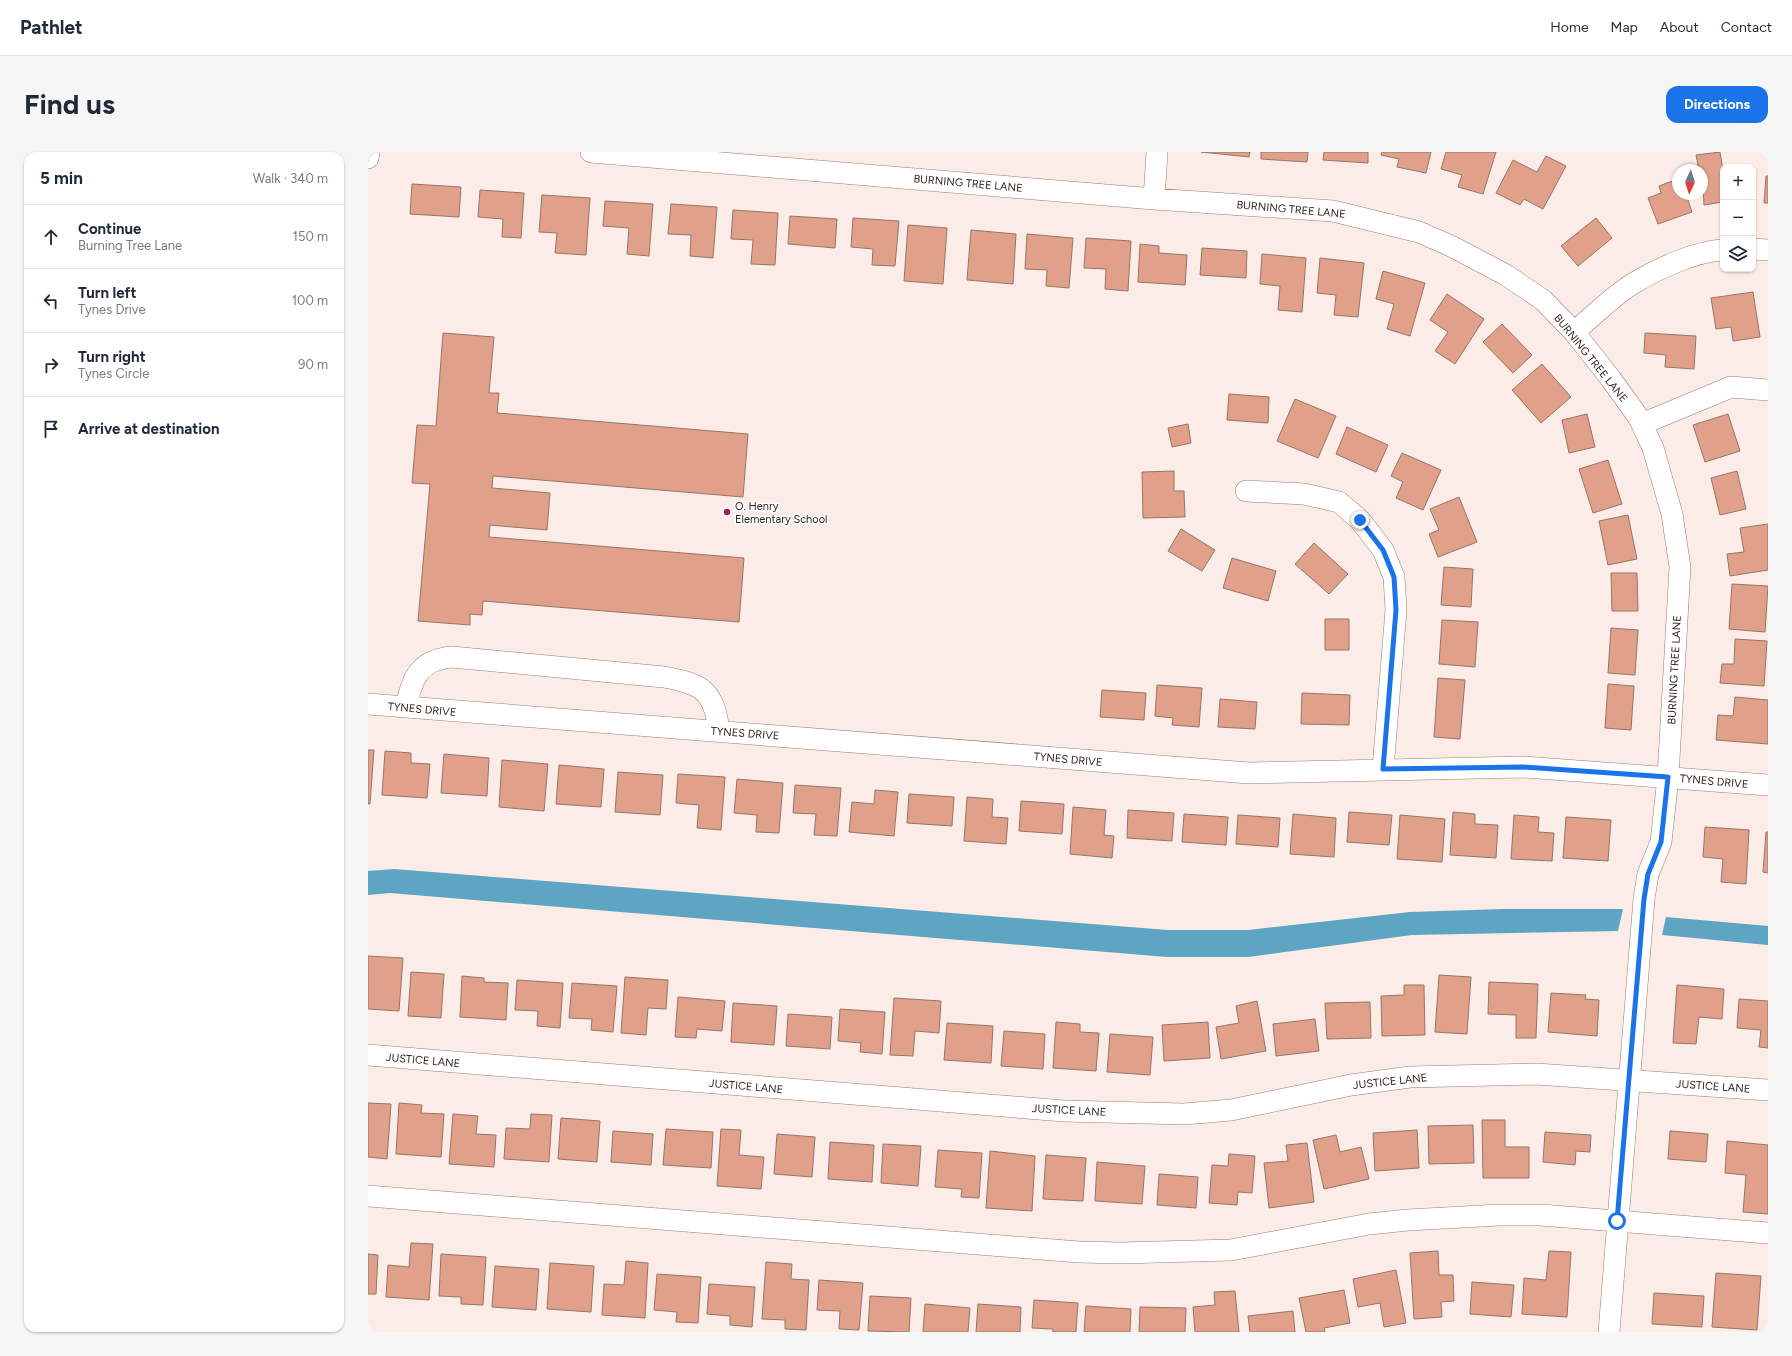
<!DOCTYPE html>
<meta charset="utf-8">
<style>
:root{--surface:#fff;--page:#f6f6f7;--text:#1f2937;--muted:#747a83;--line:#e0e1e3;--accent:#1a73e8}
body{margin:0;font-family:Figtree,sans-serif;background:var(--page);color:var(--text)}
.controls{position:absolute;right:12px;top:12px;display:grid;overflow:hidden;border-radius:8px;box-shadow:0 1px 3px #0004}
.controls button{width:36px;height:36px;display:grid;place-items:center;padding:0;border:0;border-bottom:1px solid var(--line);background:var(--surface);color:var(--text);font:20px sans-serif}
.compass{position:absolute;left:1304px;top:12px;width:36px;height:36px;border-radius:50%;background:var(--surface);box-shadow:0 1px 3px #0004;rotate:184deg}
.stop{position:absolute;width:12px;height:12px;margin:-9px;border:3px solid #1a73e8;border-radius:50%;background:#fff}
.stop.end{background:#1a73e8;border-color:#fff;box-shadow:0 1px 4px #0008}
.list{margin:0;padding:0;list-style:none}
h2{display:flex;justify-content:space-between;align-items:center;height:52px;margin:0;padding:0 16px;font-size:17px}
h2 small{font-size:13px;font-weight:400;color:var(--muted)}
.list li{display:grid;grid-template-columns:26px 1fr auto;gap:12px;align-items:center;box-sizing:border-box;height:64px;padding:0 16px;border-top:1px solid var(--line)}
.list b{display:block;font-size:15px;white-space:nowrap}
.list p{margin:0;font-size:13px;white-space:nowrap;color:var(--muted)}
.list em{font-size:13px;font-style:normal;color:var(--muted)}
.icon{flex:none;width:22px;height:22px;fill:none;stroke:currentColor;stroke-width:2;stroke-linecap:round;stroke-linejoin:round}
.map{position:relative;flex:none;width:1400px;height:1180px;overflow:hidden;border-radius:12px}
header{display:flex;align-items:center;gap:24px;box-sizing:border-box;height:56px;padding:0 20px;background:var(--surface);border-bottom:1px solid var(--line)}
header strong{font-size:19px}
nav{display:flex;gap:22px;margin-inline-start:auto;font-size:14px}
.intro{display:flex;align-items:center;justify-content:space-between;box-sizing:border-box;height:96px;padding:0 24px}
h1{margin:0;font-size:28px}
.button{padding:10px 18px;border-radius:12px;background:var(--accent);color:#fff;font-size:14px;font-weight:700}
main{display:flex;gap:24px;padding:0 24px}
aside{flex:1;background:var(--surface);border-radius:12px;box-shadow:0 1px 3px #0004}
.map>svg:first-child{display:block}
.water{fill:#5da5c2}
.building{fill:#e1a089;stroke:#957569}
.lines{fill:none;stroke-linecap:round;stroke-linejoin:round}
.minor-casing{stroke:#9c7b70;stroke-width:22}
.minor{stroke:#fff;stroke-width:21}
.route{stroke:#1a73e8;stroke-width:5}
.poi-dot{fill:#a41960;stroke:#fff;stroke-width:1.5}
.labels{text-anchor:middle;stroke-width:3;stroke-linejoin:round;paint-order:stroke}
.street-label{font-size:11px;fill:#31231f;stroke:#fff}
.poi-label{font-size:11px;fill:#31231f;stroke:#fff;text-anchor:start}
</style>
<header>
<strong>Pathlet</strong>
<nav><a>Home</a><a>Map</a><a>About</a><a>Contact</a></nav>
</header>
<div class="intro"><h1>Find us</h1><a class="button">Directions</a></div>
<main>
<aside>
<h2>5 min<small>Walk · 340 m</small></h2>
<ul class="list">
<li><svg class="icon" aria-label="ahead" viewBox="0 0 24 24"><path d="M12 20V5M6 11l6-6 6 6"/></svg><div><b>Continue</b><p>Burning Tree Lane</p></div><em>150 m</em></li>
<li><svg class="icon" aria-label="left" viewBox="0 0 24 24"><path d="M17 20v-9H6M10 6l-5 5 5 5"/></svg><div><b>Turn left</b><p>Tynes Drive</p></div><em>100 m</em></li>
<li><svg class="icon" aria-label="right" viewBox="0 0 24 24"><path d="M7 20v-9h11M14 6l5 5-5 5"/></svg><div><b>Turn right</b><p>Tynes Circle</p></div><em>90 m</em></li>
<li><svg class="icon" aria-label="arrive" viewBox="0 0 24 24"><path d="M6 21V4h12l-3 4 3 4H6"/></svg><div><b>Arrive at destination</b></div></li>
</ul>
</aside>
<div class="map">
<svg width="1400" height="1180" viewBox="0 0 1400 1180">
<rect width="100%" height="100%" fill="#fcece7"/>
<path class="water" d="M 26,717 L 800,778 L 880,778 L 1042,760 L 1135,757 L 1255,757 L 1250,779 L 1044,783 L 880,805 L 799,805 L 22,741 L 0,743 L 0,719 Z
M 1298,765 L 1400,774 L 1400,793 L 1294,783 Z"/>
<path class="building" d="M 833,0 L 882,0 L 881,5 Z
M 893,0 L 940,0 L 939,10 L 893,7 Z
M 956,0 L 1000,0 L 1000,11 L 955,8 Z
M 1014,0 L 1063,0 L 1058,21 L 1029,15 L 1031,7 L 1013,3 Z
M 1078,0 L 1128,0 L 1115,42 L 1090,35 L 1094,23 L 1073,17 Z
M 1352,0 L 1355,19 L 1355,50 L 1336,53 L 1334,18 L 1331,18 L 1328,3 Z
M 1178,4 L 1198,14 L 1175,57 L 1156,47 L 1152,53 L 1128,41 L 1145,8 L 1169,20 Z
M 1398,24 L 1400,24 L 1400,51 L 1396,51 Z
M 1310,27 L 1310,42 L 1318,42 L 1324,60 L 1290,72 L 1280,46 L 1293,41 L 1291,34 Z
M 44,32 L 93,35 L 91,65 L 42,62 Z
M 112,38 L 156,41 L 153,86 L 134,85 L 135,67 L 110,65 Z
M 174,43 L 222,46 L 218,103 L 187,101 L 189,81 L 171,80 Z
M 237,49 L 285,52 L 281,104 L 259,102 L 261,76 L 235,74 Z
M 303,52 L 349,55 L 345,106 L 322,104 L 323,83 L 300,82 Z
M 365,58 L 410,61 L 407,113 L 383,112 L 385,88 L 363,87 Z
M 422,64 L 469,67 L 467,96 L 420,92 Z
M 485,66 L 531,69 L 527,114 L 504,113 L 505,97 L 483,95 Z
M 1228,66 L 1244,86 L 1210,114 L 1193,94 Z
M 540,73 L 579,76 L 575,132 L 536,129 Z
M 603,78 L 648,82 L 645,132 L 599,128 Z
M 659,82 L 705,86 L 701,136 L 678,134 L 679,118 L 657,117 Z
M 718,86 L 763,89 L 760,139 L 737,137 L 738,117 L 716,116 Z
M 772,92 L 791,94 L 791,101 L 819,103 L 817,133 L 770,130 Z
M 834,96 L 879,99 L 878,126 L 832,123 Z
M 894,102 L 938,106 L 934,160 L 910,158 L 912,134 L 892,132 Z
M 952,106 L 996,111 L 990,165 L 966,163 L 968,143 L 949,141 Z
M 1015,119 L 1057,131 L 1042,184 L 1019,177 L 1026,152 L 1008,147 Z
M 1385,140 L 1392,185 L 1365,189 L 1363,175 L 1348,177 L 1343,146 Z
M 1079,142 L 1116,167 L 1087,212 L 1067,199 L 1080,180 L 1062,168 Z
M 1134,172 L 1164,203 L 1145,221 L 1115,190 Z
M 75,181 L 126,185 L 121,241 L 131,241 L 129,261 L 380,282 L 375,345 L 125,324 L 124,336 L 182,341 L 179,378 L 122,373 L 121,385 L 376,406 L 371,470 L 115,449 L 114,463 L 102,462 L 102,473 L 50,469 L 62,332 L 44,331 L 49,273 L 68,274 Z
M 1277,181 L 1328,184 L 1326,217 L 1297,215 L 1298,203 L 1276,201 Z
M 1174,212 L 1203,245 L 1173,271 L 1144,238 Z
M 861,242 L 901,245 L 900,271 L 859,268 Z
M 927,247 L 968,264 L 950,306 L 909,289 Z
M 1219,262 L 1227,295 L 1201,301 L 1194,268 Z
M 1360,262 L 1372,299 L 1337,310 L 1325,273 Z
M 820,272 L 823,291 L 804,295 L 800,276 Z
M 979,275 L 1020,293 L 1008,320 L 968,302 Z
M 1034,301 L 1073,318 L 1055,358 L 1028,346 L 1035,330 L 1023,324 Z
M 1240,308 L 1254,352 L 1225,361 L 1211,317 Z
M 806,319 L 806,339 L 816,339 L 817,365 L 775,366 L 774,320 Z
M 1369,319 L 1378,357 L 1352,363 L 1343,326 Z
M 1091,345 L 1109,390 L 1070,405 L 1061,382 L 1071,378 L 1062,357 Z
M 1260,363 L 1269,407 L 1240,413 L 1231,369 Z
M 1400,372 L 1400,418 L 1362,424 L 1359,402 L 1376,400 L 1372,376 Z
M 813,377 L 847,398 L 834,419 L 800,399 Z
M 946,391 L 980,422 L 961,442 L 927,412 Z
M 864,406 L 908,419 L 900,449 L 855,436 Z
M 1076,415 L 1105,417 L 1103,455 L 1073,453 Z
M 1243,421 L 1269,421 L 1270,459 L 1244,459 Z
M 1364,432 L 1400,434 L 1397,480 L 1361,477 Z
M 957,467 L 981,467 L 981,498 L 957,498 Z
M 1074,468 L 1110,470 L 1107,515 L 1071,512 Z
M 1243,476 L 1270,478 L 1267,523 L 1240,521 Z
M 1367,487 L 1399,489 L 1396,534 L 1352,531 L 1354,512 L 1366,512 Z
M 1070,526 L 1097,528 L 1092,587 L 1066,585 Z
M 1240,532 L 1266,534 L 1263,578 L 1237,576 Z
M 789,533 L 834,536 L 831,575 L 804,573 L 805,566 L 787,564 Z
M 734,538 L 778,541 L 776,568 L 732,565 Z
M 934,541 L 982,543 L 981,573 L 933,572 Z
M 1367,545 L 1400,548 L 1400,592 L 1348,588 L 1350,563 L 1365,564 Z
M 852,547 L 889,550 L 887,577 L 850,575 Z
M 0,598 L 6,598 L 2,652 L 0,652 Z
M 17,599 L 43,601 L 43,611 L 62,612 L 59,646 L 14,643 Z
M 76,602 L 121,606 L 119,644 L 73,641 Z
M 134,608 L 180,612 L 176,659 L 131,655 Z
M 191,613 L 236,617 L 233,655 L 188,652 Z
M 250,620 L 295,623 L 292,663 L 247,660 Z
M 310,622 L 357,625 L 353,678 L 329,676 L 331,653 L 308,651 Z
M 369,627 L 415,631 L 411,681 L 388,680 L 389,663 L 366,661 Z
M 427,633 L 473,636 L 469,684 L 446,683 L 448,662 L 425,661 Z
M 507,638 L 530,640 L 526,684 L 481,680 L 484,650 L 506,652 Z
M 541,642 L 586,645 L 584,674 L 539,671 Z
M 599,645 L 625,647 L 624,665 L 640,666 L 638,692 L 596,689 Z
M 653,649 L 696,652 L 694,682 L 651,679 Z
M 705,655 L 738,658 L 736,683 L 746,684 L 744,706 L 702,702 Z
M 760,658 L 806,661 L 804,689 L 759,686 Z
M 981,660 L 1024,663 L 1021,693 L 979,690 Z
M 1085,660 L 1107,662 L 1107,672 L 1130,673 L 1128,706 L 1082,703 Z
M 816,662 L 860,665 L 858,693 L 814,690 Z
M 925,662 L 968,666 L 966,705 L 922,702 Z
M 870,663 L 912,666 L 910,695 L 868,692 Z
M 1032,663 L 1077,667 L 1074,710 L 1029,707 Z
M 1146,663 L 1171,665 L 1170,680 L 1186,681 L 1184,709 L 1143,707 Z
M 1198,665 L 1243,668 L 1240,709 L 1195,706 Z
M 1337,675 L 1381,678 L 1378,732 L 1353,730 L 1355,707 L 1335,705 Z
M 1398,680 L 1400,680 L 1400,721 L 1395,720 Z
M 0,804 L 35,806 L 31,859 L 0,857 Z
M 43,820 L 76,822 L 73,866 L 40,864 Z
M 1071,823 L 1103,825 L 1099,882 L 1067,880 Z
M 94,824 L 116,826 L 116,830 L 140,831 L 138,868 L 92,865 Z
M 257,825 L 300,828 L 298,857 L 280,856 L 278,883 L 253,881 Z
M 149,828 L 195,831 L 192,876 L 169,874 L 170,859 L 147,858 Z
M 1121,830 L 1170,832 L 1168,886 L 1148,886 L 1148,863 L 1120,862 Z
M 204,831 L 249,834 L 245,880 L 223,878 L 224,867 L 201,866 Z
M 1036,833 L 1056,833 L 1057,883 L 1014,884 L 1013,844 L 1036,843 Z
M 1309,833 L 1356,837 L 1354,867 L 1331,865 L 1328,892 L 1305,891 Z
M 1183,841 L 1218,843 L 1217,847 L 1231,848 L 1229,884 L 1180,880 Z
M 310,845 L 357,849 L 354,879 L 329,877 L 328,886 L 307,885 Z
M 526,846 L 573,849 L 571,881 L 547,879 L 545,904 L 522,903 Z
M 1371,847 L 1400,849 L 1400,896 L 1391,895 L 1393,878 L 1369,876 Z
M 889,849 L 898,899 L 853,907 L 848,875 L 871,871 L 868,854 Z
M 1002,850 L 1003,886 L 959,887 L 957,851 Z
M 365,851 L 409,854 L 406,893 L 363,890 Z
M 472,857 L 517,860 L 514,902 L 492,900 L 493,891 L 470,889 Z
M 420,862 L 464,865 L 462,897 L 418,894 Z
M 947,867 L 951,899 L 908,904 L 905,872 Z
M 688,870 L 712,872 L 712,880 L 731,881 L 728,919 L 685,916 Z
M 840,870 L 842,906 L 796,909 L 794,873 Z
M 579,871 L 625,874 L 623,911 L 576,908 Z
M 636,879 L 677,882 L 675,917 L 633,914 Z
M 742,882 L 785,885 L 782,923 L 739,920 Z
M 0,951 L 23,952 L 19,1007 L 0,1005 Z
M 31,951 L 54,953 L 53,961 L 76,962 L 73,1005 L 28,1002 Z
M 85,962 L 110,964 L 108,982 L 128,983 L 126,1015 L 81,1012 Z
M 163,962 L 184,963 L 181,1010 L 136,1007 L 138,976 L 162,977 Z
M 193,966 L 232,969 L 229,1010 L 190,1007 Z
M 1114,968 L 1137,968 L 1137,995 L 1161,995 L 1161,1026 L 1115,1026 Z
M 1105,973 L 1106,1011 L 1061,1012 L 1060,974 Z
M 298,977 L 345,980 L 343,1016 L 295,1013 Z
M 353,977 L 373,978 L 371,1003 L 396,1005 L 393,1037 L 349,1034 Z
M 1049,978 L 1051,1016 L 1007,1019 L 1005,981 Z
M 245,979 L 285,982 L 283,1013 L 243,1010 Z
M 1302,979 L 1340,982 L 1338,1010 L 1300,1007 Z
M 1177,980 L 1223,983 L 1222,1000 L 1208,999 L 1207,1013 L 1175,1010 Z
M 409,982 L 447,985 L 444,1025 L 406,1022 Z
M 968,983 L 972,1000 L 993,995 L 1001,1027 L 956,1037 L 945,988 Z
M 1359,989 L 1400,993 L 1400,1062 L 1375,1060 L 1378,1023 L 1357,1021 Z
M 462,990 L 506,993 L 504,1030 L 460,1027 Z
M 939,991 L 946,1050 L 901,1056 L 896,1011 L 920,1009 L 918,993 Z
M 515,992 L 553,994 L 550,1034 L 513,1031 Z
M 570,998 L 614,1001 L 611,1046 L 593,1045 L 594,1037 L 567,1035 Z
M 622,999 L 667,1004 L 664,1059 L 618,1056 Z
M 861,1002 L 887,1004 L 884,1041 L 870,1040 L 869,1053 L 841,1051 L 844,1013 L 860,1014 Z
M 678,1003 L 718,1006 L 715,1049 L 675,1047 Z
M 729,1010 L 777,1014 L 774,1052 L 727,1049 Z
M 791,1022 L 830,1025 L 828,1056 L 789,1053 Z
M 43,1091 L 65,1092 L 61,1148 L 18,1145 L 20,1113 L 41,1115 Z
M 1070,1099 L 1071,1123 L 1085,1123 L 1086,1149 L 1073,1150 L 1074,1165 L 1046,1167 L 1042,1101 Z
M 1181,1099 L 1203,1100 L 1199,1165 L 1154,1162 L 1156,1126 L 1178,1128 Z
M 0,1102 L 10,1103 L 8,1142 L 0,1142 Z
M 73,1102 L 118,1105 L 115,1153 L 93,1152 L 93,1145 L 71,1144 Z
M 258,1109 L 280,1111 L 277,1166 L 234,1163 L 236,1132 L 256,1133 Z
M 398,1110 L 424,1112 L 423,1127 L 441,1128 L 438,1178 L 417,1177 L 417,1168 L 394,1167 Z
M 182,1111 L 226,1114 L 223,1160 L 179,1157 Z
M 127,1114 L 171,1117 L 168,1158 L 124,1155 Z
M 1028,1118 L 1038,1171 L 1016,1175 L 1012,1151 L 990,1155 L 985,1127 Z
M 1348,1121 L 1393,1124 L 1389,1178 L 1344,1175 Z
M 289,1122 L 333,1125 L 330,1171 L 308,1170 L 309,1160 L 286,1158 Z
M 451,1128 L 495,1131 L 491,1178 L 471,1177 L 472,1159 L 449,1158 Z
M 1104,1130 L 1146,1133 L 1143,1165 L 1102,1162 Z
M 341,1132 L 387,1135 L 384,1175 L 362,1173 L 362,1164 L 339,1162 Z
M 976,1138 L 982,1171 L 956,1176 L 957,1180 L 938,1180 L 931,1146 Z
M 867,1139 L 871,1180 L 827,1180 L 825,1155 L 847,1153 L 846,1140 Z
M 1286,1141 L 1336,1144 L 1334,1175 L 1284,1172 Z
M 502,1144 L 543,1146 L 541,1180 L 500,1179 Z
M 666,1148 L 710,1151 L 708,1180 L 685,1180 L 685,1177 L 664,1176 Z
M 557,1152 L 602,1156 L 600,1180 L 555,1180 Z
M 610,1152 L 653,1155 L 652,1180 L 608,1180 Z
M 718,1154 L 763,1157 L 762,1180 L 716,1180 Z
M 772,1155 L 818,1156 L 817,1180 L 771,1180 Z
M 925,1159 L 927,1180 L 882,1180 L 880,1164 Z"/>
<g class="lines">
<g class="minor-casing">
<path id="minor" d="M 223,0 L 786,47 L 965,59 L 1051,80 L 1083,94 L 1138,123 L 1175,148 L 1206,180 L 1243,227 L 1271,266 L 1285,296 L 1304,362 L 1312,415 L 1300,625 L 1293,690 L 1280,722 L 1276,747 L 1241,1180
M 0,6 L 1,0
M 786,47 L 789,0
M 1385,97 L 1400,98
M 1206,180 C 1223,166 1247,142 1266,131 C 1289,117 1328,99 1355,98
M 1274,272 L 1363,235 L 1400,238
M 878,339 L 936,342 L 971,350 L 992,368 L 1015,398 L 1026,425 L 1028,458 L 1015,617
M 0,552 L 881,621 L 1155,615 L 1400,633
M 38,555 C 44,526 51,508 84,505 L 296,525 C 335,532 346,539 351,579
M 0,903 L 696,959 L 816,962 L 863,958 L 983,933 L 1042,925 L 1168,922 L 1400,938
M 0,1044 L 711,1100 L 753,1101 L 863,1098 L 1001,1072 L 1040,1068 L 1131,1063 L 1173,1063 L 1400,1081"/>
</g>
<use href="#minor" class="minor"/>
</g>
<g class="lines">
<path class="route" d="M 992,368 L 1015,398 L 1026,425 L 1028,458 L 1015,617 L 1155,615 L 1300,625 L 1293,690 L 1280,722 L 1276,747 L 1249,1069"/>
</g>
<circle class="poi-dot" cx="359" cy="360" r="4"/>
<g class="labels">
<g class="street-label">
<text transform="translate(600 31) rotate(5)" y="4">BURNING TREE LANE</text>
<text transform="translate(923 57) rotate(5)" y="4">BURNING TREE LANE</text>
<text transform="translate(1223 206) rotate(51)" y="4">BURNING TREE LANE</text>
<text transform="translate(1306 518) rotate(-87)" y="4">BURNING TREE LANE</text>
<text transform="translate(54 557) rotate(5)" y="4">TYNES DRIVE</text>
<text transform="translate(377 581) rotate(4)" y="4">TYNES DRIVE</text>
<text transform="translate(700 607) rotate(5)" y="4">TYNES DRIVE</text>
<text transform="translate(1346 629) rotate(5)" y="4">TYNES DRIVE</text>
<text transform="translate(55 908) rotate(5)" y="4">JUSTICE LANE</text>
<text transform="translate(1022 929) rotate(-6)" y="4">JUSTICE LANE</text>
<text transform="translate(378 934) rotate(5)" y="4">JUSTICE LANE</text>
<text transform="translate(1345 934) rotate(4)" y="4">JUSTICE LANE</text>
<text transform="translate(701 958) rotate(3)" y="4">JUSTICE LANE</text>
</g>
<g class="poi-label">
<text x="367" y="358">O. Henry<tspan x="367" dy="13">Elementary School</tspan></text>
</g>
</g>
</svg>
<div class="controls">
<button>+</button>
<button>−</button>
<button><svg class="icon" aria-label="layers" viewBox="0 0 24 24"><path d="M12 4l9 5-9 5-9-5zM3 14l9 5 9-5"/></svg></button>
</div>
<svg class="compass" viewBox="-18 -18 36 36"><path d="M0-13l5 13h-10z" fill="#e53935"/><path d="M0 13l5-13h-10z" fill="#747a83"/></svg>
<div class="stop" style="left:1249px;top:1069px"></div>
<div class="stop end" style="left:992px;top:368px"></div>
</div>
</main>
